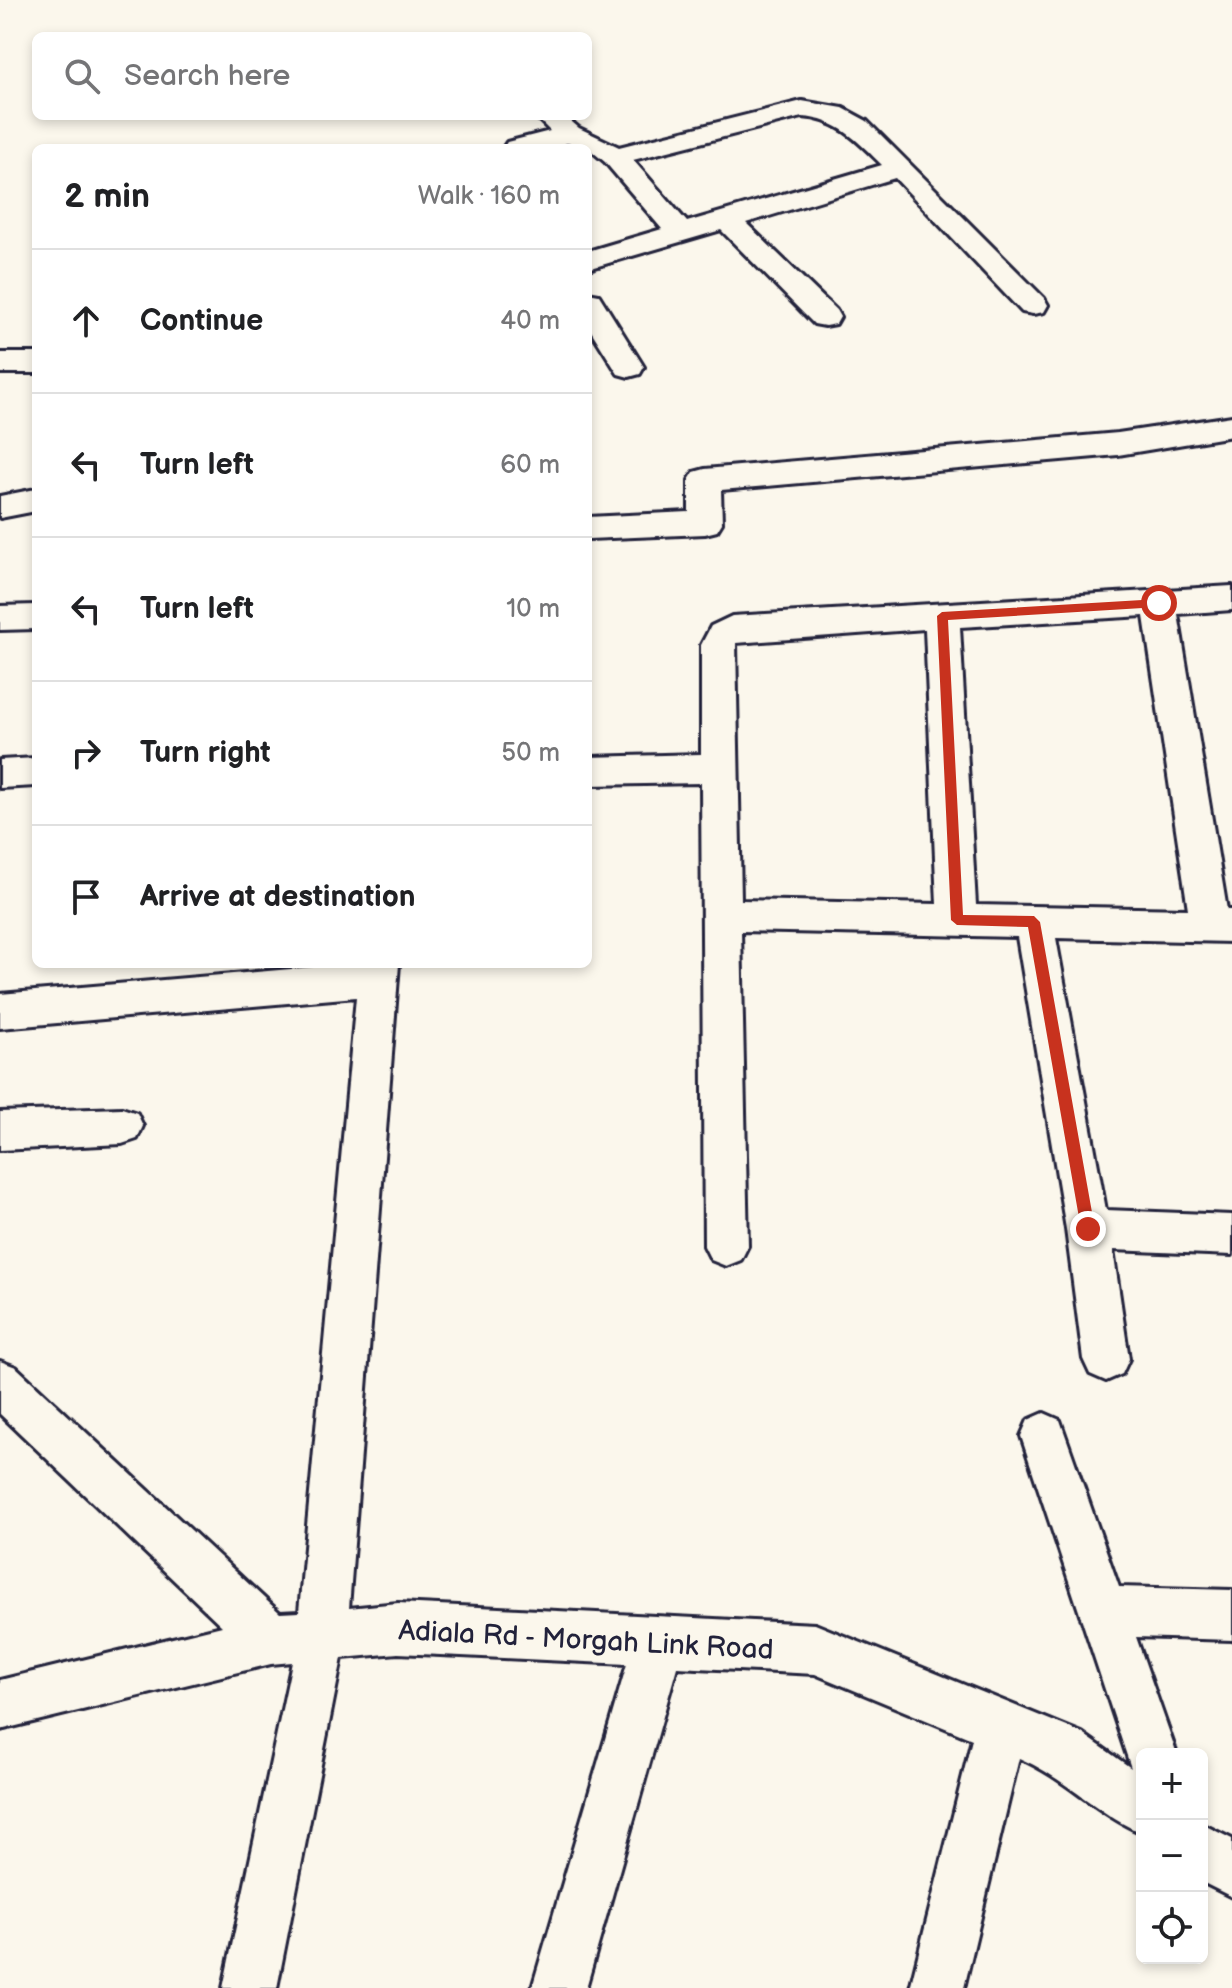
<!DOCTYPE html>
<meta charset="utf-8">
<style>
:root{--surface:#fff;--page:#f2f2f2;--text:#202124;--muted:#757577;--line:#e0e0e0}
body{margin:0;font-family:"Balsamiq Sans",sans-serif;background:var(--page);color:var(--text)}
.controls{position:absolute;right:24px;bottom:24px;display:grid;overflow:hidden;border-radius:12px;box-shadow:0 4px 12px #0003}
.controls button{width:72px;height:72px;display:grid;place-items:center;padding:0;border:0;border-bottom:2px solid var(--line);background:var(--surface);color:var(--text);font:40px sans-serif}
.stop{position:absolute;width:24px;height:24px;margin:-18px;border:6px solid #c8321e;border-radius:50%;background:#fff}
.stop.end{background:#c8321e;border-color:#fff;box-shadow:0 2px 8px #0008}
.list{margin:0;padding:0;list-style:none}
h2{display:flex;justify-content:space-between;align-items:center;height:104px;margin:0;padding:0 32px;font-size:34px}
h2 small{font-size:26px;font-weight:400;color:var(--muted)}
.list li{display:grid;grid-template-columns:52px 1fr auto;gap:24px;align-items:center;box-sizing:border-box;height:144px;padding:0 32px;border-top:2px solid var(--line)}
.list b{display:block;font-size:30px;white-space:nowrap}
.list em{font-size:26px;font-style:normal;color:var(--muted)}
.icon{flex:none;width:44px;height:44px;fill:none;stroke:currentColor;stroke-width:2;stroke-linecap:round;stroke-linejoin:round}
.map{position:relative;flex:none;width:1232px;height:1988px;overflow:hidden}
.search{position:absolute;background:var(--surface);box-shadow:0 4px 12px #0003;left:32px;top:32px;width:560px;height:88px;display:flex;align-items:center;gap:20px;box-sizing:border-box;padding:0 28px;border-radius:12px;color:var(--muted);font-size:30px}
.panel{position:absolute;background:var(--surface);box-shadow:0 4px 12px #0003;left:32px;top:144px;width:560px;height:824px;border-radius:12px}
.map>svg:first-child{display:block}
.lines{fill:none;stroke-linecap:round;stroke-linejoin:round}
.street-casing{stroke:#22223b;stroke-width:6}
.street{fill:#fbf7ec;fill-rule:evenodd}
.route{fill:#c8321e}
.labels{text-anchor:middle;stroke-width:7;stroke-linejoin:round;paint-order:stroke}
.near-street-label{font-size:28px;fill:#22223b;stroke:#fbf7ec}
</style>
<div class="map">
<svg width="1232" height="1988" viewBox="0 0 1232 1988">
<rect width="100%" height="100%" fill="#fbf7ec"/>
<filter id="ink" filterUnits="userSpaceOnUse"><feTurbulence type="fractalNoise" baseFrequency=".0125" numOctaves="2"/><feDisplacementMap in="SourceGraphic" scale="16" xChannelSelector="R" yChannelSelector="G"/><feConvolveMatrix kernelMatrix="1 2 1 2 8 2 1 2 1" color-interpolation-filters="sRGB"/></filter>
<g filter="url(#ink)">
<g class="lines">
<g class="street-casing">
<path id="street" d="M 802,101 L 843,108 L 867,121 L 1044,298 L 1048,305 L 1044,312 L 1033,314 L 1022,312 L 895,178 L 746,223 L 836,310 L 840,317 L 836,324 L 825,326 L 814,324 L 721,230 L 588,269 L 588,251 L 662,229 L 605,162 L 588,148 L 567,143 L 548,148 L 503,148 L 507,142 L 550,131 L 535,116 L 565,116 L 579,128 L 619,147 ZM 802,117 C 838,119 858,141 882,165 L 687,222 L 633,160 Z
M 588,293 L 599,295 L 644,367 L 640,374 L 629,377 L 618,374 L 588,326 Z
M 0,353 L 36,353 L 36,373 L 0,373 Z
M 1232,416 L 1232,436 L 1118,455 L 721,490 L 722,523 L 717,531 L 705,534 L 588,539 L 588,517 L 689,512 L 689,480 L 694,472 L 705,469 L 1118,433 Z
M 36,489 L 36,511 L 0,518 L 0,496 Z
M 1232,586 L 1232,610 L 1178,614 L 1227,910 L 1232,910 L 1232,942 L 1056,938 L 1106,1210 L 1232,1215 L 1232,1255 L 1113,1250 L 1129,1359 L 1122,1374 L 1106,1381 L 1090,1374 L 1083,1359 L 1066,1229 L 1017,937 L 741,931 L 748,1246 L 741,1260 L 726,1266 L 711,1260 L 704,1246 L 701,783 L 588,785 L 588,757 L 701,754 L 701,645 L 711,626 L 732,616 ZM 1144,616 L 1188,909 L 976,905 L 960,627 ZM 925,629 L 937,904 L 741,900 L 736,643 Z
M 36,605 L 36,629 L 0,630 L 0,606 Z
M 36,758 L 36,786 L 0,788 L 0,760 Z
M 348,964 L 399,964 L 349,1608 L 398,1603 L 815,1624 L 1082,1733 L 1131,1768 L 1021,1436 L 1028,1420 L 1044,1413 L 1060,1420 L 1119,1587 L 1232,1590 L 1232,1640 L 1136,1637 L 1177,1754 L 1142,1754 L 1142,1833 C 1097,1814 1064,1777 1019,1758 L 964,1988 L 910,1988 L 972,1739 L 815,1674 L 677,1667 L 586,1988 L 532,1988 L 627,1664 L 398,1653 L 342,1658 L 277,1988 L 223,1988 L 292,1662 L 271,1664 L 0,1730 L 0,1680 L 222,1626 L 0,1414 L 0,1361 L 16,1367 L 280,1613 L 299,1612 L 356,997 L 0,1028 L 0,994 Z
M 122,1108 L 137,1113 L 143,1126 L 137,1139 L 122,1144 L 0,1150 L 0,1112 Z
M 1202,1824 L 1232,1839 L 1232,1897 L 1202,1882 Z"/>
</g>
<use href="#street" class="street"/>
</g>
</g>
<path class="route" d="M 1159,599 L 1164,603 L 1159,607 L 948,620 L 963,915 L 1034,916 L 1040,922 L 1095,1229 L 1088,1235 L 1081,1229 L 1028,927 L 957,925 L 951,920 L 937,616 L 942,612 Z"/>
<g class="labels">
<g class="near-street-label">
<text transform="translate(586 1639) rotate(3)" y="10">Adiala Rd - Morgah Link Road</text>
</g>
</g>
</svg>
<div class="controls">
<button>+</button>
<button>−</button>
<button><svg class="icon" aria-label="locate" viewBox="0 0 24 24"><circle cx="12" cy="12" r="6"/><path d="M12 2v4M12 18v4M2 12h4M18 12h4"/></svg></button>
</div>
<div class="stop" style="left:1159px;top:603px"></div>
<div class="stop end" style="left:1088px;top:1229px"></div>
<div class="search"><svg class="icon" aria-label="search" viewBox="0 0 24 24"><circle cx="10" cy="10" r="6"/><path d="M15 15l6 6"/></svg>Search here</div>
<section class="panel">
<h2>2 min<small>Walk · 160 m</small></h2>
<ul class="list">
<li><svg class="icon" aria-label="ahead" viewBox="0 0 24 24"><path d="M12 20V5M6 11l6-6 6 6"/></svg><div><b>Continue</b></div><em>40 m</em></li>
<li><svg class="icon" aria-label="left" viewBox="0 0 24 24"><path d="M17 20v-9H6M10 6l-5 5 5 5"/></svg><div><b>Turn left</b></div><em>60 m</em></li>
<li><svg class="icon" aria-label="left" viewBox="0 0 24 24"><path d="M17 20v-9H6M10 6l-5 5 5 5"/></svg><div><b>Turn left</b></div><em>10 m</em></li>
<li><svg class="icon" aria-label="right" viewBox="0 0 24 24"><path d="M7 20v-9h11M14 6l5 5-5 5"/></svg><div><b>Turn right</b></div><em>50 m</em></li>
<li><svg class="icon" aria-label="arrive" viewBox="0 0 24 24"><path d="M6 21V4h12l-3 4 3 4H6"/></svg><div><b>Arrive at destination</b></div></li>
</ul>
</section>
</div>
